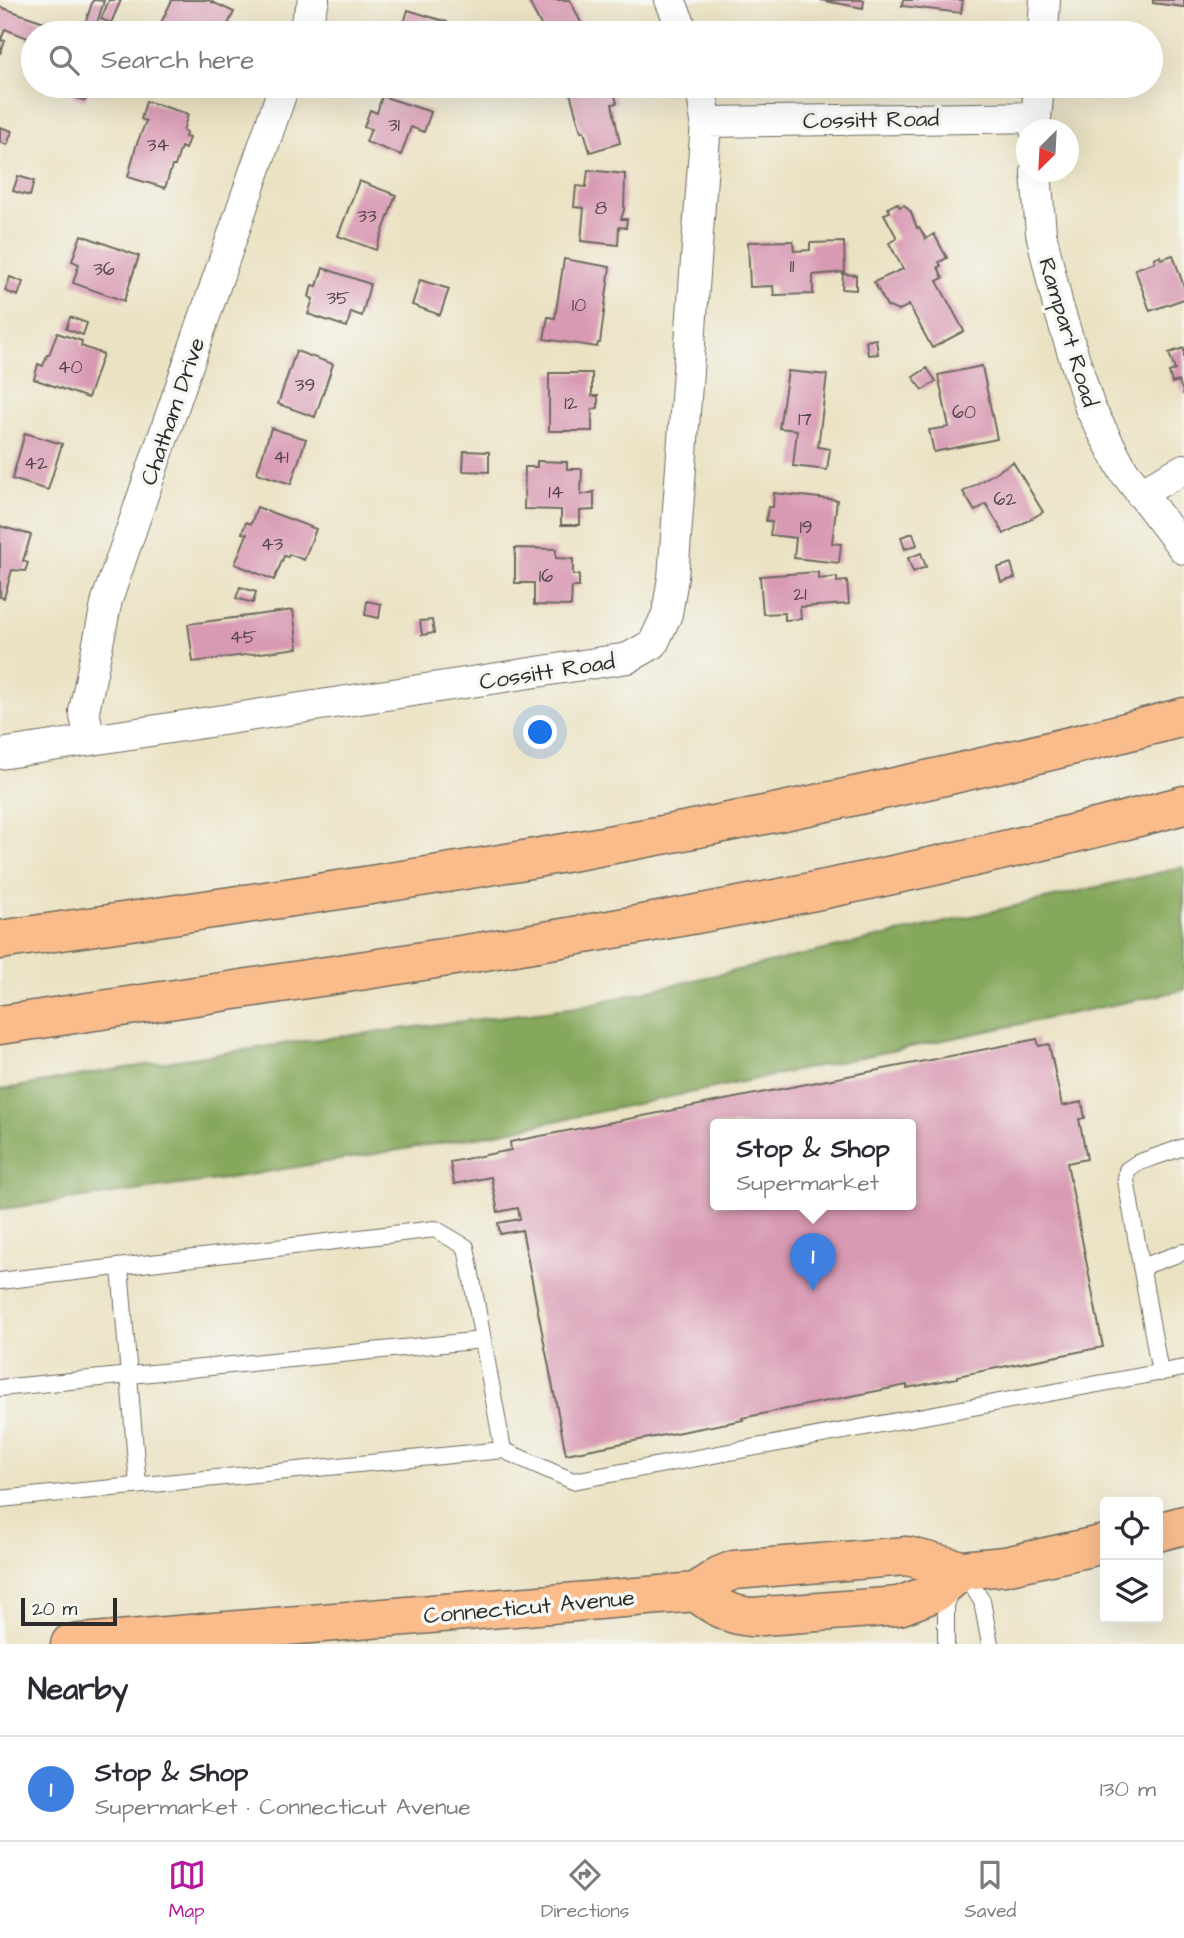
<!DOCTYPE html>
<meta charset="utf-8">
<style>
:root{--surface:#fff;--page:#f7f7f7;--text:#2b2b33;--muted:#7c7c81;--line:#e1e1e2;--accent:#b5179e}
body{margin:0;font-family:"Architects Daughter",sans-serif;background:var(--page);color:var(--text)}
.controls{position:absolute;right:21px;bottom:21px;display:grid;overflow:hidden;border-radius:7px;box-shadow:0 7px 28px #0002}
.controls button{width:63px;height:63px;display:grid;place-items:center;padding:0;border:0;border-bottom:2px solid var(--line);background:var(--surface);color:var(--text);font:35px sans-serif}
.compass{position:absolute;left:1016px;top:119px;width:63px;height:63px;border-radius:50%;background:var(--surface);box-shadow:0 7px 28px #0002;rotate:204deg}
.scale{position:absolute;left:21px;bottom:18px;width:96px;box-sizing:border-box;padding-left:7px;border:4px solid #2b2b2b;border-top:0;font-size:19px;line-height:24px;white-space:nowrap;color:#2b2b2b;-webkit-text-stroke:5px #f6f6f2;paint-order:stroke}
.you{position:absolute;left:541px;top:733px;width:24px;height:24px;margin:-18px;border:5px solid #fff;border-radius:50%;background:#1a73e8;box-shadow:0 0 0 10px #1a73e833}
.badge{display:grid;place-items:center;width:46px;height:46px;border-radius:50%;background:var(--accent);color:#fff;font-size:23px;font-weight:700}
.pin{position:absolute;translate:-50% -58px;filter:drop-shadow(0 2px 4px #0008)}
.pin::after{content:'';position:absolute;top:37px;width:24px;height:21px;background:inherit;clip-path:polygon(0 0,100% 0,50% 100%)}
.popup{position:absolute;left:710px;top:1119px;width:206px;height:91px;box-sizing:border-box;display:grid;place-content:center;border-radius:7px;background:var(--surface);filter:drop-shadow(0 2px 5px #0005);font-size:23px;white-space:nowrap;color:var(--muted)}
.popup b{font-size:26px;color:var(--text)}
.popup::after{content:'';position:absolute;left:50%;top:100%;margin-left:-14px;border:14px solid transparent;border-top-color:var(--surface)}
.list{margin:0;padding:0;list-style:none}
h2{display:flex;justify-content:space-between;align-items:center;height:91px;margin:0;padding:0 28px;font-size:30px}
h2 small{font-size:23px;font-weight:400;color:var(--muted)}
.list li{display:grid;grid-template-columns:46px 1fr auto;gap:21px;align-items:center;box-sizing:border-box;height:105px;padding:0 28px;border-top:2px solid var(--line)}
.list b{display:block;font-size:26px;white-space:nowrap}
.list p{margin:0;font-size:23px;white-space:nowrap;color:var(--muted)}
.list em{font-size:23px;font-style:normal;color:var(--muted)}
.icon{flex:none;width:38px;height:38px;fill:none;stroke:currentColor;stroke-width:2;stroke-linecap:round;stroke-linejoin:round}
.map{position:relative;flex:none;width:1184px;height:1644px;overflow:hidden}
.search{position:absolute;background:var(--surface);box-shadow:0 7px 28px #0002;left:21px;right:21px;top:21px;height:77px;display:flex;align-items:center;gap:18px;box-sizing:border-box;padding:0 24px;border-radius:38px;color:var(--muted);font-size:26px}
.sheet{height:196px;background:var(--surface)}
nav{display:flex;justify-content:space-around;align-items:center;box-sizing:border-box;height:98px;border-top:2px solid var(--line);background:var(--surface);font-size:19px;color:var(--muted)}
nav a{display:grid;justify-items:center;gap:4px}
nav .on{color:var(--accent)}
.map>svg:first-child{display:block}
.forest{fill:#86a85c;stroke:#586a44;stroke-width:2}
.building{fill:#d899b2;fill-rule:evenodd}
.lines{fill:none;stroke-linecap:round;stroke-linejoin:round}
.service-casing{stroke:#6e6b60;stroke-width:18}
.minor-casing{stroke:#6e6b60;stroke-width:32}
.primary-casing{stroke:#6e6b60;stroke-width:41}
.motorway-casing{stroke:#6e6b60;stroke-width:41}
.service{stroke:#fff;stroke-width:16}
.minor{stroke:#fff;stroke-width:30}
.primary{stroke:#fabc8b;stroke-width:38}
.motorway{stroke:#fabc8b;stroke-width:38}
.labels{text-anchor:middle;stroke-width:7;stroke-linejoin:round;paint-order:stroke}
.number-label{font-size:19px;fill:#56464d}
.street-label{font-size:23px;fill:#2b2b2b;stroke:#f6f6f2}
</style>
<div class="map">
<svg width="1184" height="1644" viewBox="0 0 1184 1644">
<rect width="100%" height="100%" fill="#f6f6f2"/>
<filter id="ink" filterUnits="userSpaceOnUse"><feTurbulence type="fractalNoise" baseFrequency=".0143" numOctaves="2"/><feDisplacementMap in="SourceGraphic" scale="14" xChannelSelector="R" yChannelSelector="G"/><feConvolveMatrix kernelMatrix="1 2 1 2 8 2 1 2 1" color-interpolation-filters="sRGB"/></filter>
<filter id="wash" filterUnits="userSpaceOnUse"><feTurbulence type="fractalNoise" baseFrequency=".00686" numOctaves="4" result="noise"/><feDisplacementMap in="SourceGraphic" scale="28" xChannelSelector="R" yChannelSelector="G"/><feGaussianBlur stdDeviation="1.57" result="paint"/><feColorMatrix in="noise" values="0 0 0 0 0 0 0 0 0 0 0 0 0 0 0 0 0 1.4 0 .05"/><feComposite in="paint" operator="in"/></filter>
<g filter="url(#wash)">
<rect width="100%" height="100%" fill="#ebe2c3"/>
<path class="forest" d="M 1184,867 L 1184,990 L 483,1136 L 224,1179 L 0,1209 L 0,1090 L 100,1072 L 296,1042 L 577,1007 Z"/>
<g id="blocks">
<path class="building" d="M 93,0 L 104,1 L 96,26 L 93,33 L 82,33 Z
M 109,0 L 121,0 L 111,23 L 101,19 Z
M 172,0 L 208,0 L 234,12 L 224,33 L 167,33 L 158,29 Z
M 528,0 L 570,0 L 586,33 L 545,33 Z
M 820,0 L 864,0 L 863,8 Z
M 903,0 L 963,0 L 961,13 L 902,6 Z
M 1153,0 L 1184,0 L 1184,7 L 1153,3 Z
M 0,7 L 47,23 L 44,33 L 33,33 L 33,44 L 27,41 L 28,38 L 5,29 L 1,40 L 5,41 L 0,54 Z
M 408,10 L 447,22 L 443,33 L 401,33 Z
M 77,86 L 91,86 L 85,101 L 73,97 Z
M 568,86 L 607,86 L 609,94 L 614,92 L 617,103 L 612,104 L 620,143 L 590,152 L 584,131 L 581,132 Z
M 382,96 L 431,112 L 424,132 L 411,127 L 401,155 L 366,142 L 371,129 L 364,127 L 370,110 L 377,113 Z
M 146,101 L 188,114 L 183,131 L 186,132 L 185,137 L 189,138 L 185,149 L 181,147 L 175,166 L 172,166 L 165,188 L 128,177 L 136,146 L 146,121 L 141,119 Z
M 0,127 L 12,131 L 7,145 L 0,142 Z
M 588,170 L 625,174 L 624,210 L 621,219 L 627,219 L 626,228 L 619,227 L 618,245 L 581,241 L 584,208 L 574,207 L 576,186 L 586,187 Z
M 18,176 L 34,181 L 30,196 L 13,191 Z
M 359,181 L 396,195 L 376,250 L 338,236 Z
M 897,203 L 900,207 L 904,205 L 911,212 L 917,228 L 919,227 L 926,239 L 934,234 L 947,258 L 939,262 L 941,266 L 938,267 L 943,278 L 937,281 L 964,331 L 932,348 L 909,305 L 898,311 L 887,306 L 874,282 L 903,269 L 889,243 L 897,238 L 884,214 L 890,212 L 888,208 Z
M 81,235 L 139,256 L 124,301 L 73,283 L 79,264 L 72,261 Z
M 793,241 L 794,251 L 810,250 L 810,243 L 844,242 L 845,272 L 813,275 L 813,294 L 774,295 L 773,286 L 750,287 L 748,242 Z
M 1173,255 L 1184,287 L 1184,299 L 1150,311 L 1135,269 L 1155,262 L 1154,258 L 1160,256 L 1161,259 Z
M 564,259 L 610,267 L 600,343 L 598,343 L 597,347 L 544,339 L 548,317 L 555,318 Z
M 323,268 L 370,284 L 362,316 L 351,312 L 347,327 L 308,314 L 313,299 L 309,297 L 312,285 L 317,286 Z
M 843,274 L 856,275 L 856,290 L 842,289 Z
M 10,277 L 23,282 L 18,296 L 5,291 Z
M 420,280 L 449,289 L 440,315 L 412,305 Z
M 70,317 L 87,323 L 83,335 L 66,329 Z
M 57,333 L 82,341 L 81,346 L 103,354 L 88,398 L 34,379 L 38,364 L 43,366 L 47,355 L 49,355 Z
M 876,339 L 878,354 L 868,355 L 866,341 Z
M 1184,348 L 1184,396 L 1179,381 L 1172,383 L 1169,372 L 1175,370 L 1169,353 Z
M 296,351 L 333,364 L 315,417 L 278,404 Z
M 982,366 L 997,439 L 934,452 L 929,430 L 949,427 L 938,375 Z
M 927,368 L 936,381 L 923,390 L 913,377 Z
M 788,371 L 827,375 L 818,447 L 830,449 L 827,470 L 793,466 L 797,430 L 779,428 Z
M 549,373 L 592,373 L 592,396 L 598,396 L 598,408 L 592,409 L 592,431 L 549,431 Z
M 271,428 L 306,439 L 291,484 L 257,473 Z
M 25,433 L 62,444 L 48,490 L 12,479 Z
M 464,451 L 489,452 L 489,472 L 463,471 Z
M 537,461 L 567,462 L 567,469 L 582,469 L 581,495 L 594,492 L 594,510 L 580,511 L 580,525 L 561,525 L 561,510 L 524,509 L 525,467 L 537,467 Z
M 1013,462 L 1043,512 L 1004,534 L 986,504 L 975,511 L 963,492 Z
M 774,493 L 837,500 L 832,543 L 841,544 L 839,563 L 794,558 L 796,538 L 770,535 L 772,522 L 766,521 L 768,507 L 773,507 Z
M 257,507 L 316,529 L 304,560 L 289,554 L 288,557 L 284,556 L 274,580 L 235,564 L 247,534 L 242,533 L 246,522 L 251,524 Z
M 0,526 L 31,535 L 23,561 L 28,563 L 25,571 L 12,570 L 4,598 L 0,597 Z
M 913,533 L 917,545 L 905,549 L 901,537 Z
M 515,548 L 556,549 L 556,558 L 573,559 L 573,575 L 579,575 L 579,587 L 572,587 L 571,606 L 534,605 L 534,583 L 515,583 Z
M 921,553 L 926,567 L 913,572 L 908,558 Z
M 1011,563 L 1015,578 L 1001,582 L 997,568 Z
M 818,572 L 818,579 L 837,577 L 837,582 L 847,581 L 849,604 L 800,607 L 801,619 L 785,620 L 785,613 L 763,614 L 760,576 Z
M 240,587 L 256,592 L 253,603 L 236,598 Z
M 367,601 L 381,604 L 379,618 L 365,615 Z
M 293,610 L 298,648 L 193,662 L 188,624 Z
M 432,620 L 434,633 L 422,635 L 420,621 Z
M 1037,1039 L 1039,1046 L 1049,1044 L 1062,1106 L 1082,1102 L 1085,1118 L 1079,1119 L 1087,1159 L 1067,1163 L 1103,1347 L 957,1376 L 957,1378 L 907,1388 L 907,1385 L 742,1418 L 743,1420 L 566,1454 L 522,1230 L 500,1234 L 498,1223 L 520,1219 L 518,1208 L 498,1212 L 491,1177 L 454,1184 L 450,1162 L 511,1150 L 510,1142 ZM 715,1125 L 911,1125 L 911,1205 L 715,1205 Z"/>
</g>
</g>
<g filter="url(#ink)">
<use href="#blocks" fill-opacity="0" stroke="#6e6b60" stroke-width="2"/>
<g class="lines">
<g class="service-casing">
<path id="service" d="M 120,1267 L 138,1486
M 1141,1267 L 1184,1252
M 0,1281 L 435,1229 L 466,1247 L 503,1450 L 0,1499
M 1160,1373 L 1126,1180 L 1127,1170 L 1137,1163 L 1184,1147
M 0,1388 L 483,1340
M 503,1450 L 573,1481 L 1184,1368
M 963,1572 L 982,1601 L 990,1644
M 946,1644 L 946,1605 L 953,1588"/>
</g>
<g class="minor-casing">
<path id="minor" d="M 670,0 L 684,33
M 302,33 L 314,0
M 1043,33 L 1045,0
M 706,122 L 1036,117
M 1035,130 L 1039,86
M 1036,172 L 1041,233 L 1058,306 L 1090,408 L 1123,470 L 1184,549
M 1140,493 L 1184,469
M 90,740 L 84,711 L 107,600 L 284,86
M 0,754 L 628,658 L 653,644 L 667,614 L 673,578 L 706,122 L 701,86"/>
</g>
<g class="primary-casing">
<path id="primary" d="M 1158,1532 L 1184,1525
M 696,1592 C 714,1606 728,1615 751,1617 L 899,1606 L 936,1592 L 962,1570
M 70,1644 L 696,1592 L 719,1576 L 734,1570 L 907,1556 L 962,1570 L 1005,1566 L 1105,1544"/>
</g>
<g class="motorway-casing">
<path id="motorway" d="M 0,940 C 196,911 392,884 587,849 C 787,813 987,769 1184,717
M 0,1025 C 397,966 796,910 1184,805"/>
</g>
<use href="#service" class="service"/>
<use href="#minor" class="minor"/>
<use href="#primary" class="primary"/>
<use href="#motorway" class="motorway"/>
</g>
</g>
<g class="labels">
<g class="number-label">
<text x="394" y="131">31</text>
<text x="158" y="151">34</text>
<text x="601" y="214">8</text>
<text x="367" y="222">33</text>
<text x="792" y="272">11</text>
<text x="104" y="275">36</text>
<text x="338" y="304">35</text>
<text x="579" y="311">10</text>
<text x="70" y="373">40</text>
<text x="305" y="391">39</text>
<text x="571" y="409">12</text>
<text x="964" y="418">60</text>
<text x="805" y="425">17</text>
<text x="281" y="463">41</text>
<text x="36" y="469">42</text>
<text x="556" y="498">14</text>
<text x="1005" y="505">62</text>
<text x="806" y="533">19</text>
<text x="272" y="550">43</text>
<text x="546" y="582">16</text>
<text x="800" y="600">21</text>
<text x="243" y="643">45</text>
</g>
<g class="street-label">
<text transform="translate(871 119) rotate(-1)" y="8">Cossitt Road</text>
<text transform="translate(1069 332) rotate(73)" y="8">Rampart Road</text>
<text transform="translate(172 411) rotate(-71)" y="8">Chatham Drive</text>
<text transform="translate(547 671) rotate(-9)" y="8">Cossitt Road</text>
<text transform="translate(529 1606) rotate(-5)" y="8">Connecticut Avenue</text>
</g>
</g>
</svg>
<div class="controls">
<button><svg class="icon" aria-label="locate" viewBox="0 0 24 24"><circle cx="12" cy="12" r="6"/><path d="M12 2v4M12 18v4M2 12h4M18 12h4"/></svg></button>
<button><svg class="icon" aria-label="layers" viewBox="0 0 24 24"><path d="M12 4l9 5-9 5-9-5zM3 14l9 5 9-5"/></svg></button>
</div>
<svg class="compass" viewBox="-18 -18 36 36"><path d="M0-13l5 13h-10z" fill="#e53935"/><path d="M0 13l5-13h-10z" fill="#7c7c81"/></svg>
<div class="scale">20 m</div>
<div class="you"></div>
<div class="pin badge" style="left:813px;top:1291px;background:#3f7fe0">1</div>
<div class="popup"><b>Stop &amp; Shop</b>Supermarket</div>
<div class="search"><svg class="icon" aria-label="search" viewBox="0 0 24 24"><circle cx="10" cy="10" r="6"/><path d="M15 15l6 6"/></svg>Search here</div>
</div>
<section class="sheet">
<h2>Nearby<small></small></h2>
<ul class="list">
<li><span class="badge" style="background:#3f7fe0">1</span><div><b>Stop &amp; Shop</b><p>Supermarket · Connecticut Avenue</p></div><em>130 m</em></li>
</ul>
</section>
<nav>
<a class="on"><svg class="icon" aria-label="map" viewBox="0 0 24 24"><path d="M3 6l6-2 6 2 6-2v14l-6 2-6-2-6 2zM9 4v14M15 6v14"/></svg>Map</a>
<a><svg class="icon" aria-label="directions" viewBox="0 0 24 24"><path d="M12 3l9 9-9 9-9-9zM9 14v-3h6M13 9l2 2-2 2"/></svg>Directions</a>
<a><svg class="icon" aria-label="saved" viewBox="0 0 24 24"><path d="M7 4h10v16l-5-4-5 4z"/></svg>Saved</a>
</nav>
